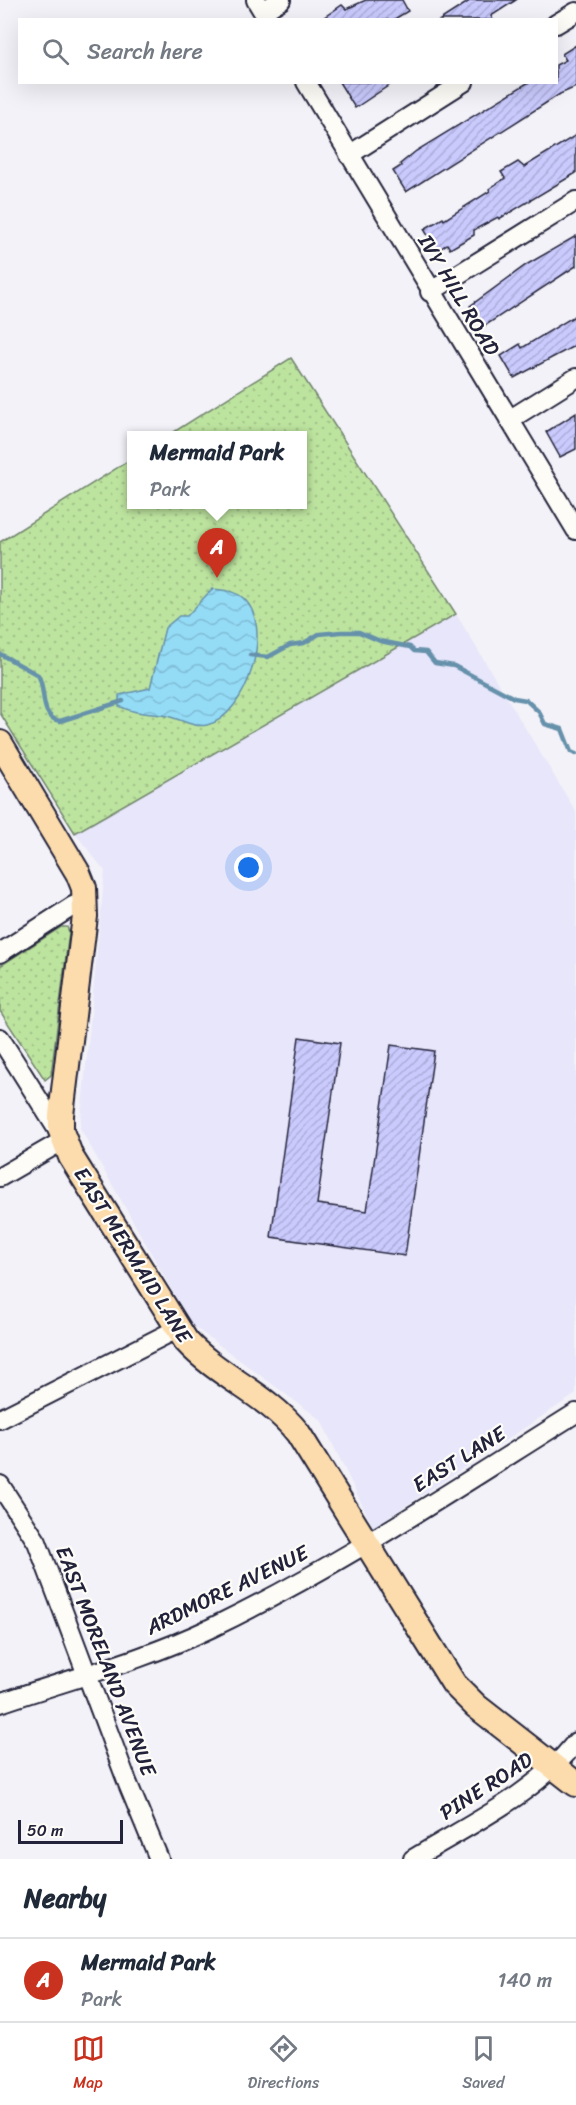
<!DOCTYPE html>
<style>
:root{--surface:#fff;--page:#f2f2f3;--text:#1f2937;--muted:#747a83;--line:#e0e1e3;--accent:#c8321e}
body{margin:0;font-family:Sriracha,sans-serif;background:var(--page);color:var(--text)}
.scale{position:absolute;left:18px;bottom:15px;width:105px;box-sizing:border-box;padding-left:6px;border:3px solid #22223b;border-top:0;font-size:16px;line-height:21px;white-space:nowrap;color:#22223b;-webkit-text-stroke:4px #fdfcf7;paint-order:stroke}
.you{position:absolute;left:249px;top:868px;width:21px;height:21px;margin:-15px;border:4px solid #fff;border-radius:50%;background:#1a73e8;box-shadow:0 0 0 9px #1a73e833}
.badge{display:grid;place-items:center;width:39px;height:39px;border-radius:50%;background:var(--accent);color:#fff;font-size:20px;font-weight:700}
.pin{position:absolute;translate:-50% -50px;filter:drop-shadow(0 2px 3px #0008)}
.pin::after{content:'';position:absolute;top:32px;width:21px;height:18px;background:inherit;clip-path:polygon(0 0,100% 0,50% 100%)}
.popup{position:absolute;left:127px;top:431px;width:180px;height:78px;box-sizing:border-box;display:grid;place-content:center;border-radius:0px;background:var(--surface);filter:drop-shadow(0 2px 4px #0005);font-size:20px;white-space:nowrap;color:var(--muted)}
.popup b{font-size:22px;color:var(--text)}
.popup::after{content:'';position:absolute;left:50%;top:100%;margin-left:-12px;border:12px solid transparent;border-top-color:var(--surface)}
.list{margin:0;padding:0;list-style:none}
h2{display:flex;justify-content:space-between;align-items:center;height:78px;margin:0;padding:0 24px;font-size:26px}
h2 small{font-size:20px;font-weight:400;color:var(--muted)}
.list li{display:grid;grid-template-columns:39px 1fr auto;gap:18px;align-items:center;box-sizing:border-box;height:84px;padding:0 24px;border-top:2px solid var(--line)}
.list b{display:block;font-size:22px;white-space:nowrap}
.list p{margin:0;font-size:20px;white-space:nowrap;color:var(--muted)}
.list em{font-size:20px;font-style:normal;color:var(--muted)}
.icon{flex:none;width:33px;height:33px;fill:none;stroke:currentColor;stroke-width:2;stroke-linecap:round;stroke-linejoin:round}
.map{position:relative;flex:none;width:576px;height:1859px;overflow:hidden}
.search{position:absolute;background:var(--surface);box-shadow:0 6px 24px #0002;left:18px;right:18px;top:18px;height:66px;display:flex;align-items:center;gap:15px;box-sizing:border-box;padding:0 21px;border-radius:0px;color:var(--muted);font-size:22px}
.sheet{height:162px;background:var(--surface)}
nav{display:flex;justify-content:space-around;align-items:center;box-sizing:border-box;height:84px;border-top:2px solid var(--line);background:var(--surface);font-size:16px;color:var(--muted)}
nav a{display:grid;justify-items:center;gap:3px}
nav .on{color:var(--accent)}
.map>svg:first-child{display:block}
.built{fill:#e7e6fa}
.park{fill:url(#park-dots);stroke:#70836d;stroke-width:1.5}
.water{fill:url(#water-waves);stroke:#6691ab;stroke-width:1.5}
.lines{fill:none;stroke-linecap:round;stroke-linejoin:round}
.stream{stroke:#6691ab;stroke-width:4.5}
.building{fill:url(#building-hatch);stroke:#22223b;stroke-width:1.5}
.minor-casing{stroke:#22223b;stroke-width:22}
.major-casing{stroke:#22223b;stroke-width:28}
.minor{stroke:#fdfcf7;stroke-width:18}
.major{stroke:#fcdcac;stroke-width:24}
.labels{text-anchor:middle;stroke-width:4.5;stroke-linejoin:round;paint-order:stroke}
.street-label{font-size:21px;fill:#22223b;stroke:#fdfcf7}
</style>
<div class="map">
<svg width="576" height="1859" viewBox="0 0 576 1859">
<defs>
<pattern id="park-dots" width="8" height="8" patternUnits="userSpaceOnUse" patternTransform="scale(1.5)"><rect width="8" height="8" fill="#bde49f"/><path d="M2 2h.1M6 6h.1" fill="none" stroke="#a2c38a" stroke-width="1.8" stroke-linecap="round"/></pattern>
<pattern id="water-waves" width="16" height="10" patternUnits="userSpaceOnUse" patternTransform="scale(1.5)"><rect width="16" height="10" fill="#94dbf6"/><path d="M0 5q4-4 8 0t8 0" fill="none" stroke="#7fbcd4"/></pattern>
<pattern id="building-hatch" width="6" height="6" patternUnits="userSpaceOnUse" patternTransform="scale(1.5)"><rect width="6" height="6" fill="#cacafd"/><path d="M-1 1l2-2M0 6l6-6M5 7l2-2" fill="none" stroke="#adadda"/></pattern>
</defs>
<rect width="100%" height="100%" fill="#f3f2f8"/>
<filter id="ink" filterUnits="userSpaceOnUse"><feTurbulence type="fractalNoise" baseFrequency=".0167" numOctaves="2"/><feDisplacementMap in="SourceGraphic" scale="12" xChannelSelector="R" yChannelSelector="G"/><feConvolveMatrix kernelMatrix="1 2 1 2 8 2 1 2 1" color-interpolation-filters="sRGB"/></filter>
<g filter="url(#ink)">
<path class="built" d="M 456,614 L 576,812 L 576,1394 L 373,1527 L 321,1420 L 192,1325 L 80,1128 L 105,871 L 75,833 Z"/>
<path class="park" d="M 291,358 L 456,614 L 75,833 L 0,713 L 0,542 L 131,459 L 132,504 L 302,504 L 302,436 L 169,435 Z
M 61,927 L 67,927 L 69,932 L 51,1075 L 45,1080 L 0,1011 L 0,966 Z"/>
<path class="water" d="M 212,589 C 223,590 234,591 242,597 C 276,624 247,716 207,725 C 193,728 181,719 167,716 C 150,713 135,714 119,706 L 119,695 L 150,688 L 165,628 L 179,616 L 187,616 Z"/>
<g class="lines">
<path class="stream" d="M 0,654 L 38,675 C 47,689 38,717 60,721 L 123,701
M 250,655 L 268,657 L 290,645 L 304,643 L 319,634 L 341,632 L 359,632 L 380,641 L 410,647 L 414,651 L 426,652 L 435,663 L 454,666 L 514,698 L 526,700 L 539,712 L 545,724 L 562,729 L 571,752 L 576,754"/>
</g>
<path class="building" d="M 366,0 L 402,0 L 408,11 L 393,20 L 320,20 L 342,5 L 346,9 Z
M 471,0 L 516,0 L 491,16 L 493,20 L 440,20 Z
M 576,45 L 576,87 L 560,94 L 406,192 L 393,171 L 401,166 L 400,164 L 416,151 L 529,82 L 556,82 L 556,65 L 566,60 L 562,54 Z
M 339,82 L 394,82 L 355,108 Z
M 576,135 L 576,173 L 499,219 L 498,217 L 474,230 L 474,235 L 450,249 L 447,244 L 437,251 L 424,229 L 443,218 L 444,220 L 490,191 L 489,189 L 505,178 L 501,172 L 518,162 L 524,167 Z
M 576,236 L 576,266 L 483,327 L 470,306 L 526,265 Z
M 576,315 L 576,345 L 514,378 L 501,356 L 520,344 L 522,348 Z
M 576,413 L 576,449 L 560,457 L 546,432 Z
M 299,1037 L 340,1043 L 317,1204 L 367,1211 L 391,1045 L 434,1051 L 405,1256 L 271,1237 Z"/>
<g class="lines">
<g class="minor-casing">
<path id="minor" d="M 256,0 L 268,20
M 263,11 L 281,0
M 556,24 L 576,12
M 306,82 L 576,530
M 349,155 L 464,82
M 430,292 L 576,201
M 509,420 L 576,378
M 0,953 L 73,906 L 85,901
M 0,1038 L 64,1140 L 0,1177
M 0,1419 L 177,1329
M 0,1485 L 37,1542 L 128,1784 L 159,1859
M 0,1703 C 70,1679 144,1660 211,1628 C 338,1567 456,1488 576,1413
M 413,1859 C 470,1824 534,1795 576,1742"/>
</g>
<g class="major-casing">
<path id="major" d="M 0,743 L 78,873 L 84,888 L 85,916 L 61,1115 L 61,1131 L 71,1157 L 186,1341 C 219,1377 267,1394 298,1433 L 454,1684 L 476,1706 L 576,1784"/>
</g>
<use href="#minor" class="minor"/>
<use href="#major" class="major"/>
</g>
</g>
<g class="labels">
<g class="street-label">
<text transform="translate(459 295) rotate(59)" y="7">IVY HILL ROAD</text>
<text transform="translate(133 1255) rotate(58)" y="7">EAST MERMAID LANE</text>
<text transform="translate(459 1459) rotate(-32)" y="7">EAST LANE</text>
<text transform="translate(227 1590) rotate(-26)" y="7">ARDMORE AVENUE</text>
<text transform="translate(106 1661) rotate(69)" y="7">EAST MORELAND AVENUE</text>
<text transform="translate(486 1786) rotate(-33)" y="7">PINE ROAD</text>
</g>
</g>
</svg>
<div class="scale">50 m</div>
<div class="you"></div>
<div class="pin badge" style="left:217px;top:578px">A</div>
<div class="popup"><b>Mermaid Park</b>Park</div>
<div class="search"><svg class="icon" aria-label="search" viewBox="0 0 24 24"><circle cx="10" cy="10" r="6"/><path d="M15 15l6 6"/></svg>Search here</div>
</div>
<section class="sheet">
<h2>Nearby<small></small></h2>
<ul class="list">
<li><span class="badge">A</span><div><b>Mermaid Park</b><p>Park</p></div><em>140 m</em></li>
</ul>
</section>
<nav>
<a class="on"><svg class="icon" aria-label="map" viewBox="0 0 24 24"><path d="M3 6l6-2 6 2 6-2v14l-6 2-6-2-6 2zM9 4v14M15 6v14"/></svg>Map</a>
<a><svg class="icon" aria-label="directions" viewBox="0 0 24 24"><path d="M12 3l9 9-9 9-9-9zM9 14v-3h6M13 9l2 2-2 2"/></svg>Directions</a>
<a><svg class="icon" aria-label="saved" viewBox="0 0 24 24"><path d="M7 4h10v16l-5-4-5 4z"/></svg>Saved</a>
</nav>
